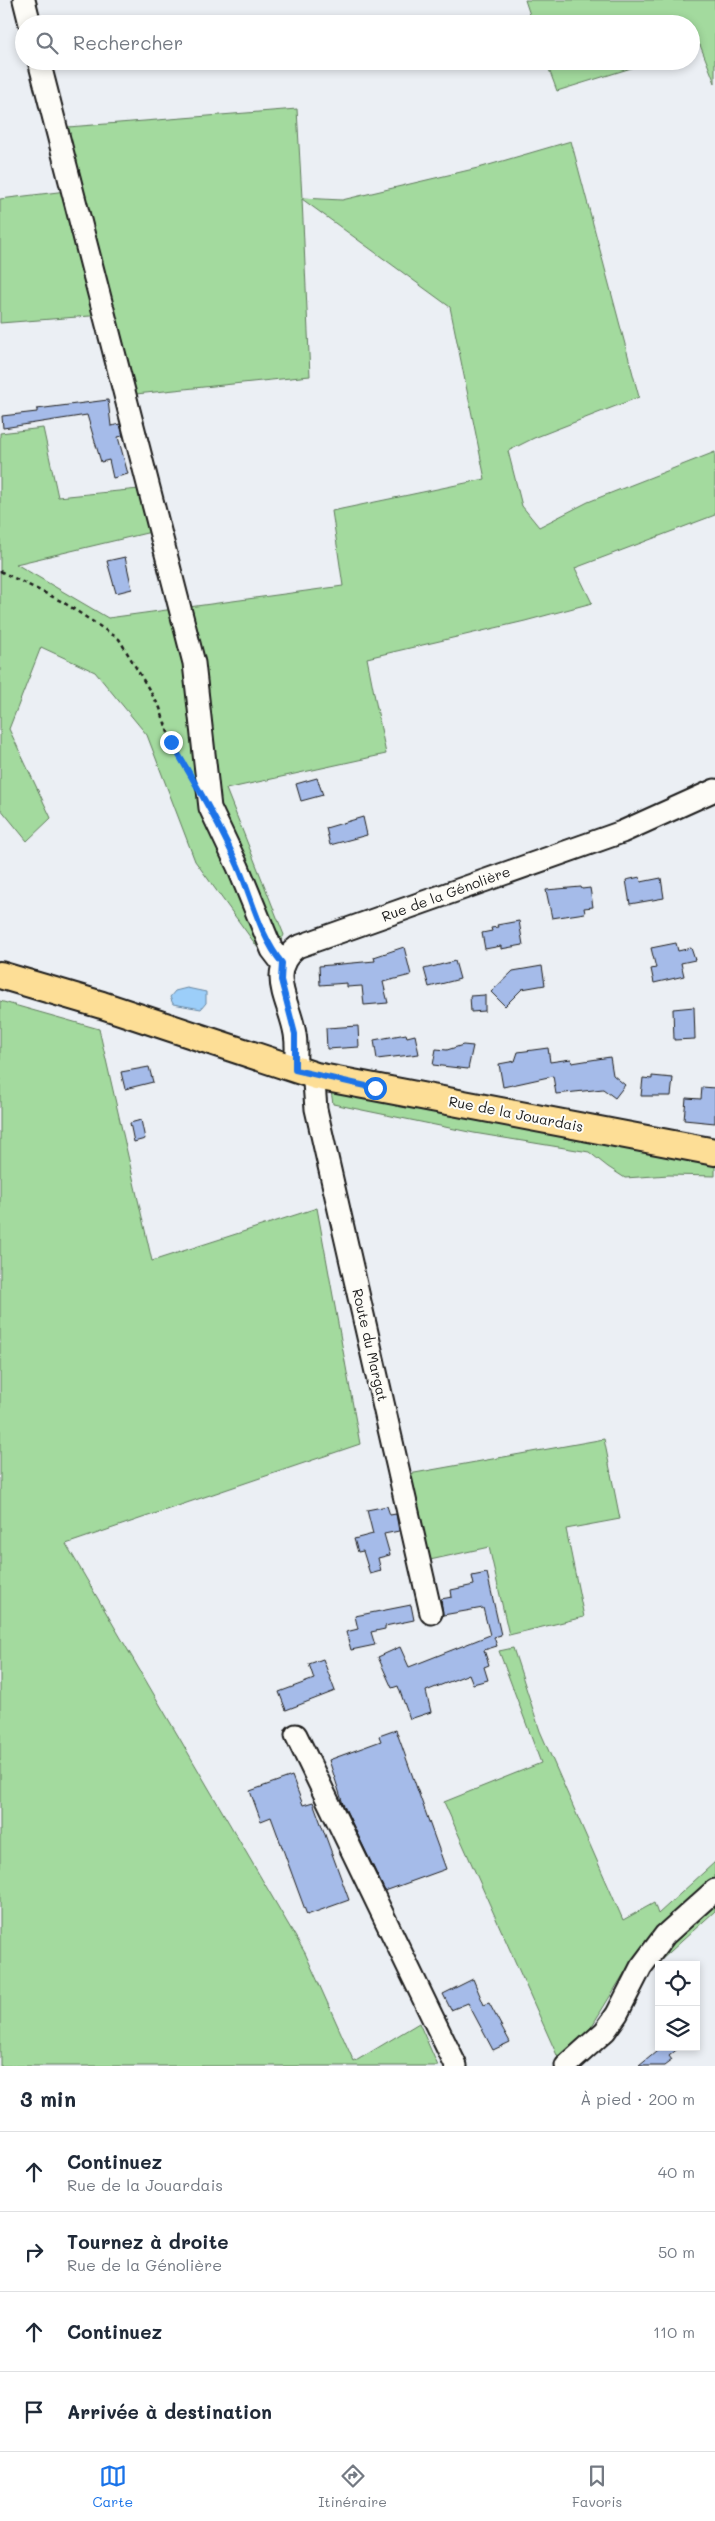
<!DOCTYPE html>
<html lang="fr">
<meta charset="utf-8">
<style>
:root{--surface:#fff;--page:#f2f2f3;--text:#1f2937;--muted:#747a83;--line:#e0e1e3;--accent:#1a73e8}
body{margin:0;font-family:Mali,sans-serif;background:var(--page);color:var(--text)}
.controls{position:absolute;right:15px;bottom:15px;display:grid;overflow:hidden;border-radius:0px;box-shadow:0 2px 8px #0003}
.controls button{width:45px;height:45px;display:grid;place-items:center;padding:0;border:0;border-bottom:1px solid var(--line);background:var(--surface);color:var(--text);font:25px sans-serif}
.stop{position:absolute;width:15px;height:15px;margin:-11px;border:4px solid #1a73e8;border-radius:50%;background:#fff}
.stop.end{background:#1a73e8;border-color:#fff;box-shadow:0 1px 5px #0008}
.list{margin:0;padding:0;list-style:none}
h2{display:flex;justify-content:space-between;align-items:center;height:65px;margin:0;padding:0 20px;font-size:21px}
h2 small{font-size:16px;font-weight:400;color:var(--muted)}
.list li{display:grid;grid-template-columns:32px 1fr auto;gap:15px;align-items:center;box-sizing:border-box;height:80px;padding:0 20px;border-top:1px solid var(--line)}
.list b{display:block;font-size:19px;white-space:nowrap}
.list p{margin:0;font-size:16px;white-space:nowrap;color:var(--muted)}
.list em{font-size:16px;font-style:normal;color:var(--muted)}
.icon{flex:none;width:28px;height:28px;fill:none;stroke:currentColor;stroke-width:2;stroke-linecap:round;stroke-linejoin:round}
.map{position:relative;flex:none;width:715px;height:2066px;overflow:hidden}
.search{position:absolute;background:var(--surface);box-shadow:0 2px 8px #0003;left:15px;right:15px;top:15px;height:55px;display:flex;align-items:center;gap:12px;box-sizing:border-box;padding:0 18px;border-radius:28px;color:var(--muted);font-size:19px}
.sheet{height:385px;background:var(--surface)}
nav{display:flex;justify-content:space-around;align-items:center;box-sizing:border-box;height:70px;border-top:1px solid var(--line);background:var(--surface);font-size:14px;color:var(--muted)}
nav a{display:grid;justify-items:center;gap:2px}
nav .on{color:var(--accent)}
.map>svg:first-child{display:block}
.green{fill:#a3da9e;stroke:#607b5d}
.water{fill:#9ccef9;stroke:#6987a1}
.building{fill:#a5bbe9;stroke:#1c1c1c}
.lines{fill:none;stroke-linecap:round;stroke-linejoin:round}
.minor-casing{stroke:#1c1c1c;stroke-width:25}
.major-casing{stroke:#1c1c1c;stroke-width:30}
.path{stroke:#1c1c1c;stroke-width:2.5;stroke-dasharray:4 4;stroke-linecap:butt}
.minor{stroke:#fdfcf7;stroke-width:21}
.major{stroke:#fdde96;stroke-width:26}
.route{stroke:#1a73e8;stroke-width:6}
.labels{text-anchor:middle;stroke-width:4;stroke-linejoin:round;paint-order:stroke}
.street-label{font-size:14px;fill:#1c1c1c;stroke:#fdfcf7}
</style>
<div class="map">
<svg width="715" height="2066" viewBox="0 0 715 2066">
<rect width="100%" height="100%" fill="#ebeff4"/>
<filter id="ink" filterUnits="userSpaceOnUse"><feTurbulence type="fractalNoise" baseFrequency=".02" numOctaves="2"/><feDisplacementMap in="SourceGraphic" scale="10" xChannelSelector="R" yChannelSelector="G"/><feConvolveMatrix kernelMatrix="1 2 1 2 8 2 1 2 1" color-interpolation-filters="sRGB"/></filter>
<g filter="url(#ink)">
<path class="green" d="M 525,0 L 715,0 L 715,83 L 700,45 L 691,48 L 691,24 L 533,24 Z
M 546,61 L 654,61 L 557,91 Z
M 297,109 L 302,198 L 342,200 L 482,167 L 571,141 L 639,397 L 534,438 L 508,451 L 522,506 L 539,527 L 588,502 L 715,452 L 715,515 L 575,568 L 592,603 L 525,621 L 367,658 L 386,754 L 226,789 L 284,935 L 269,963 L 195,861 L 147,735 L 95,672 L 41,647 L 9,729 L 51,818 L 27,841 L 0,808 L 0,433 L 43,428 L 58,497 L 139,489 L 151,532 L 16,564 L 108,618 L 343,586 L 332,511 L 485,479 L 450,307 L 302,199 L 310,376 L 136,394 L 116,314 L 0,323 L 0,199 L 83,189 L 68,127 Z
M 0,1001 L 99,1029 L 152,1261 L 317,1208 L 360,1444 L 66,1544 L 305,1953 L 354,2062 L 419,2023 L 438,2066 L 0,2066 Z
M 331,1091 L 715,1159 L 715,1176 L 669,1175 L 625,1178 L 608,1167 L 589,1152 L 474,1133 L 333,1104 Z
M 604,1439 L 620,1519 L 566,1529 L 584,1617 L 509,1635 L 489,1547 L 430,1560 L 409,1474 Z
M 513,1648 L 540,1731 L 623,1920 L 654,1903 L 658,1914 L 715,1862 L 715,1911 L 660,1961 L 646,1978 L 636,1954 L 582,2042 L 560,2062 L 444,1802 L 541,1763 L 499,1651 Z"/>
<path class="water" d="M 187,988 L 206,992 L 206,1003 L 201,1009 L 173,1004 L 170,997 L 175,991 Z"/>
<path class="building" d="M 108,400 L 111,426 L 120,424 L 123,436 L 118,437 L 128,474 L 113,478 L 109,460 L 101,462 L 87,415 L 3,428 L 2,416 L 37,412 L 37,409 Z
M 125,557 L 132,589 L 116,593 L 107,561 Z
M 317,778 L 323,795 L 301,801 L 296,784 Z
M 363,817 L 367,835 L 330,845 L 326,828 Z
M 640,877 L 641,882 L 661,878 L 664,898 L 630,904 L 626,880 Z
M 581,887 L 582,889 L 590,888 L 593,907 L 584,908 L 585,913 L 552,918 L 546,890 Z
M 519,921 L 523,945 L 501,949 L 501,946 L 485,949 L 482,933 L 492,931 L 491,928 L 498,927 L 497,925 Z
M 676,943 L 678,951 L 691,948 L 695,960 L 681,963 L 684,976 L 654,983 L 651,969 L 656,968 L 651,948 Z
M 404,947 L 411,975 L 383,982 L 388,1003 L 364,1005 L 362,986 L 347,987 L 347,983 L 320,985 L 319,966 L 375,961 L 374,957 Z
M 455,961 L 460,979 L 429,987 L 424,969 Z
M 542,966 L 545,985 L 522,989 L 505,1006 L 491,992 L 513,971 Z
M 485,995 L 485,1011 L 471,1012 L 470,996 Z
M 694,1007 L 695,1039 L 674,1040 L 673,1009 Z
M 358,1026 L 359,1047 L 327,1049 L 326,1028 Z
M 406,1034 L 407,1037 L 415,1035 L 419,1054 L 377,1059 L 374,1040 Z
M 463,1045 L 473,1046 L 468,1069 L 433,1065 L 436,1049 L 447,1050 Z
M 548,1048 L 550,1062 L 571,1059 L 572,1063 L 610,1057 L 613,1075 L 625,1085 L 615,1098 L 603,1089 L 556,1094 L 553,1076 L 503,1087 L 499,1064 L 515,1061 L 518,1052 Z
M 149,1067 L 153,1082 L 125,1089 L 121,1072 Z
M 652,1076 L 673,1078 L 671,1096 L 641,1096 L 643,1078 L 652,1079 Z
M 702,1087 L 715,1088 L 715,1123 L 684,1120 L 686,1098 L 701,1099 Z
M 141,1120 L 145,1139 L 134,1142 L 130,1123 Z
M 387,1506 L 390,1515 L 396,1514 L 399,1531 L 384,1534 L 390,1555 L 378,1558 L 381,1571 L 370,1574 L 363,1551 L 358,1552 L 354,1539 L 373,1534 L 367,1510 Z
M 487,1573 L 501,1635 L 494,1637 L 497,1646 L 484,1650 L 489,1665 L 484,1667 L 488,1680 L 473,1684 L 469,1674 L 426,1691 L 431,1712 L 410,1719 L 398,1686 L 392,1688 L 378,1657 L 400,1647 L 409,1667 L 490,1635 L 483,1608 L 443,1615 L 441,1599 L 452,1597 L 451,1590 L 474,1585 L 472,1576 Z
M 411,1605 L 414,1620 L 385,1626 L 385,1629 L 371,1632 L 375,1645 L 351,1650 L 346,1632 L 358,1629 L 355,1616 Z
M 323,1659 L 335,1691 L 286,1710 L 279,1692 L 314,1679 L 309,1664 Z
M 396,1730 L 446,1869 L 385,1891 L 343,1804 L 329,1760 L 381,1741 L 379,1736 Z
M 292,1776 L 303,1805 L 313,1802 L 349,1900 L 307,1915 L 271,1817 L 261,1821 L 250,1791 Z
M 473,1979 L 484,2005 L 489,2003 L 510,2042 L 493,2050 L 468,2003 L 451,2010 L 443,1994 Z
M 662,2047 L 680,2047 L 669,2056 L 672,2060 L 664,2066 L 639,2066 Z"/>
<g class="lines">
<g class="minor-casing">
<path id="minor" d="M 24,0 L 30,24
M 39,61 L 194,663 L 210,808 L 238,867 L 272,950 L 282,963
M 295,1069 C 296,1058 297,1045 295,1034 C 290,1002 265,972 297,947 L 622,832 L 715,790
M 316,1076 L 314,1083 L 316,1109 L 431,1613
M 296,1735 L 456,2066
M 566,2066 L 605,2031 L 617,2014 L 641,1967 L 665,1935 L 715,1890"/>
</g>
<g class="major-casing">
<path id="major" d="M 0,975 L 102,1005 L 316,1076 L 715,1152"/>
</g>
<path class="path" d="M 0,571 L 63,602 L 119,639 L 160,708 L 171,742 L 188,770"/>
<use href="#minor" class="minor"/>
<use href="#major" class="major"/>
</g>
</g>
<g class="lines" filter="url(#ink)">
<path class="route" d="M 171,742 C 195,782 219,823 238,866 C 252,898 260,936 282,963 L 281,980 L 295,1034 L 295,1070 L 375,1088"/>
</g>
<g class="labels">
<g class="street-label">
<text transform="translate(446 894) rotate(-20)" y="5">Rue de la Génolière</text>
<text transform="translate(516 1114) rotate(11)" y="5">Rue de la Jouardais</text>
<text transform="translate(370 1345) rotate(77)" y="5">Route du Margat</text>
</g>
</g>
</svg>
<div class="controls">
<button><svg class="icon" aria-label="locate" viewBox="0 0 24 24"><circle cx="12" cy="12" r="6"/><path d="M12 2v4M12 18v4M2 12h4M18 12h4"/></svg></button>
<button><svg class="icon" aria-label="layers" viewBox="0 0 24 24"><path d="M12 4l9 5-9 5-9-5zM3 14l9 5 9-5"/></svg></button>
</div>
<div class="stop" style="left:375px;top:1088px"></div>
<div class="stop end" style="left:171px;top:742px"></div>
<div class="search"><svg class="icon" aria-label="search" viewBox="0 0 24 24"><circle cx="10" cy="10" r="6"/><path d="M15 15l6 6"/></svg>Rechercher</div>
</div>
<section class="sheet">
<h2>3 min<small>À pied · 200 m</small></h2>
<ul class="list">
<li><svg class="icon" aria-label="ahead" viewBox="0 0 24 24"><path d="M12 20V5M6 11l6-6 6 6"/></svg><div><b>Continuez</b><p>Rue de la Jouardais</p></div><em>40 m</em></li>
<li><svg class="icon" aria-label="right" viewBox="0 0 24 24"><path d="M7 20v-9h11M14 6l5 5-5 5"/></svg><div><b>Tournez à droite</b><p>Rue de la Génolière</p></div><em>50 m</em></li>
<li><svg class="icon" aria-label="ahead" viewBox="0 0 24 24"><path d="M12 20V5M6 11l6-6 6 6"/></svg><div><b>Continuez</b></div><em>110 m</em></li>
<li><svg class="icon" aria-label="arrive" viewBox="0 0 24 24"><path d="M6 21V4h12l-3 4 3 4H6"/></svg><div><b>Arrivée à destination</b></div></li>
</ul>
</section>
<nav>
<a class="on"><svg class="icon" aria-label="map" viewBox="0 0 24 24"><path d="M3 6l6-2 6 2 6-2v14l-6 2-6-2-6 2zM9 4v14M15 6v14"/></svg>Carte</a>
<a><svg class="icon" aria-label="directions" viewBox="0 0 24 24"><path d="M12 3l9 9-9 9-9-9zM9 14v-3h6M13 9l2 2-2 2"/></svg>Itinéraire</a>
<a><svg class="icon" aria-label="saved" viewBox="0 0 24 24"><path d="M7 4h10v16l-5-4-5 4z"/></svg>Favoris</a>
</nav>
